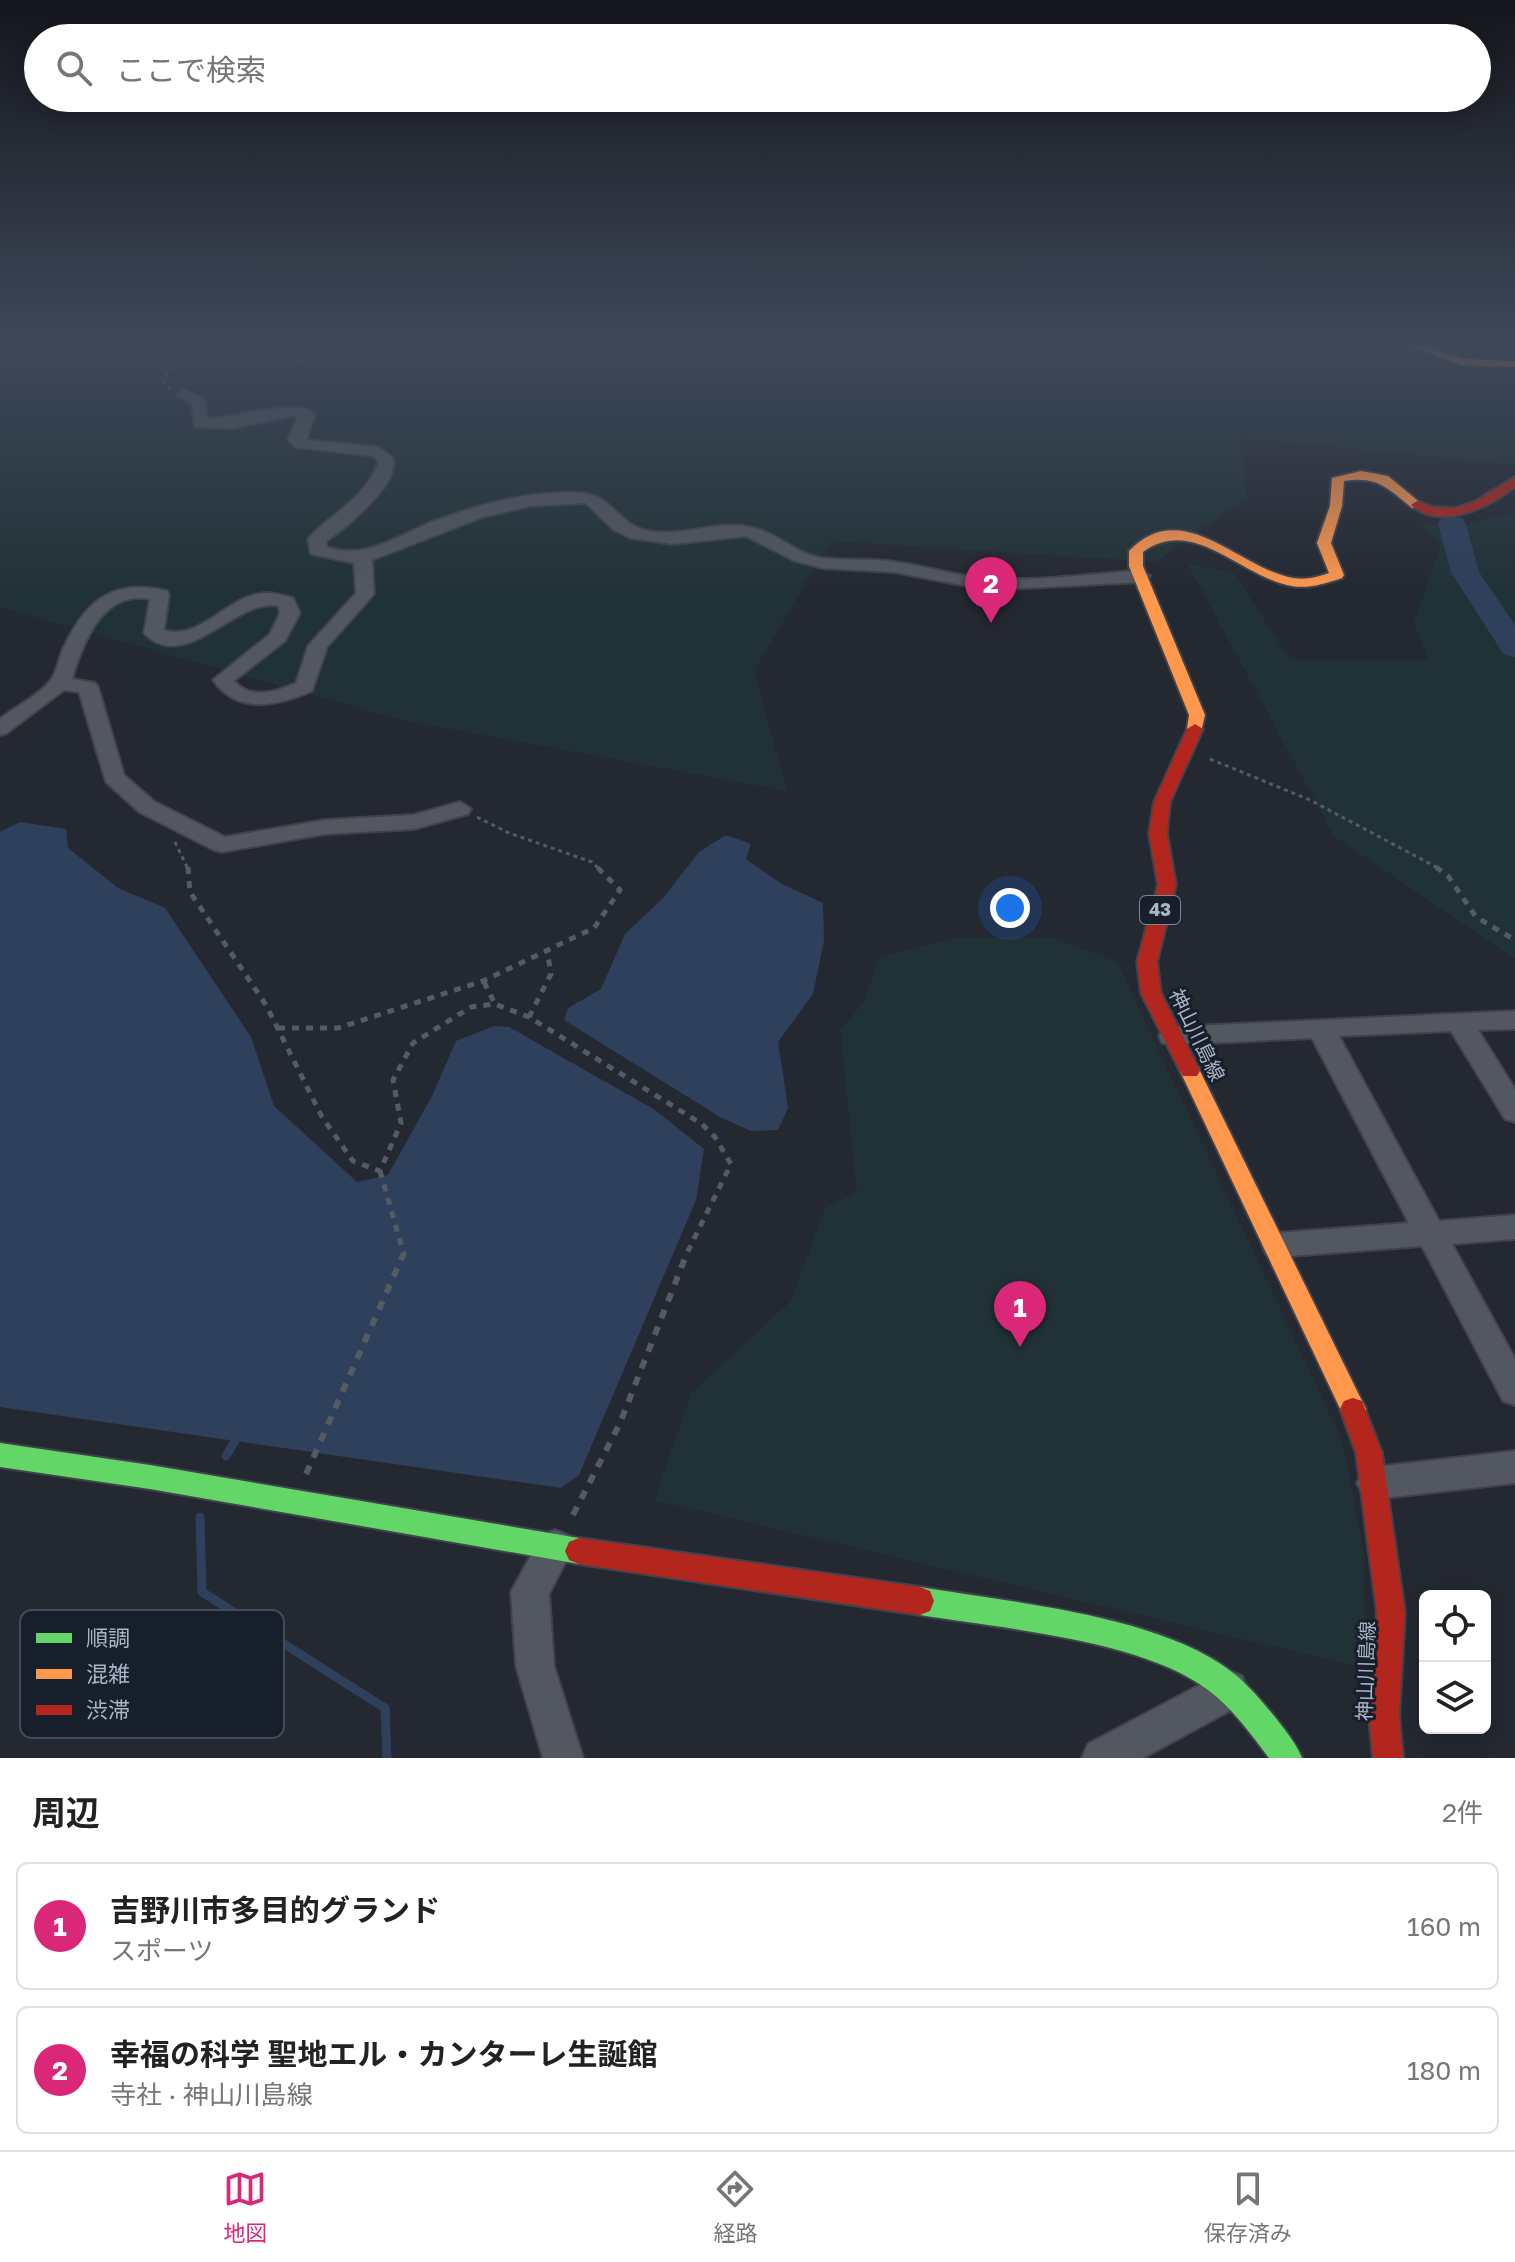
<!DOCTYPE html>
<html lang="ja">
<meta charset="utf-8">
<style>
:root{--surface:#fff;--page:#f2f2f2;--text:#222;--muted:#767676;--line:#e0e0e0;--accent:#db2777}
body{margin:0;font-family:"Golos Text","Noto Sans JP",sans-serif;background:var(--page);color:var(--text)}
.controls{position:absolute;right:24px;bottom:24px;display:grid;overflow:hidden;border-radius:12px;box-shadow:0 4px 20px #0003}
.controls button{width:72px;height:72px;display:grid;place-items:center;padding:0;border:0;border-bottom:2px solid var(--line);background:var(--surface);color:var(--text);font:40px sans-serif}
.you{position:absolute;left:1010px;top:908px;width:28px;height:28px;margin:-20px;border:6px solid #fff;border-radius:50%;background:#1a73e8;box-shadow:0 0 0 12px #1a73e833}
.badge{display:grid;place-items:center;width:52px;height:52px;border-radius:50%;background:var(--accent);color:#fff;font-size:26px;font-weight:700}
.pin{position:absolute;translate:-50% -66px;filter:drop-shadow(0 2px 4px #0008)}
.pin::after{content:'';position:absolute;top:42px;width:28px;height:24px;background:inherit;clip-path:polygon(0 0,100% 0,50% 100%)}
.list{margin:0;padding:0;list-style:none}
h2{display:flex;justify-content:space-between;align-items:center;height:104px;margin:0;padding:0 32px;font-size:34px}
h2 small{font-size:26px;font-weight:400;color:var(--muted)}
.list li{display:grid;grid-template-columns:52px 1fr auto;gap:24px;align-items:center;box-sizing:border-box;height:128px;margin:0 16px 16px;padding:0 16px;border:2px solid var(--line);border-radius:12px}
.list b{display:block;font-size:30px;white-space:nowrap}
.list p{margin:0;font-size:26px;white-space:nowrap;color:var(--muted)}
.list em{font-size:26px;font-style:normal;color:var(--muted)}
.icon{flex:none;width:44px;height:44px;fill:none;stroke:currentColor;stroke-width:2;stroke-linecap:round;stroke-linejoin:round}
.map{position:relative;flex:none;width:1515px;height:1758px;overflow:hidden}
.search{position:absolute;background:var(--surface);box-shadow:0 4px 20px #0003;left:24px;right:24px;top:24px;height:88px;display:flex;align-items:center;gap:20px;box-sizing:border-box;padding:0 28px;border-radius:44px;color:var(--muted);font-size:30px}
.sheet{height:392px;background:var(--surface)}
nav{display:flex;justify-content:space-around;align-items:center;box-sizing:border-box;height:112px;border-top:2px solid var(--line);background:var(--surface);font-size:22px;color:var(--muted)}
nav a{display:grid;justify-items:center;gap:4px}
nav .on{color:var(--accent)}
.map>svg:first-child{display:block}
.green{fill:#213237}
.water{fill:#2f405c}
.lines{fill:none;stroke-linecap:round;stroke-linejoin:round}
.stream{stroke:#2f405c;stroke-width:9}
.river{fill:#2f405c;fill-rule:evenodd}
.street-casing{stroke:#40434b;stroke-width:4}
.fast-casing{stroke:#40434b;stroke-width:4}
.slow-casing{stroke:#40434b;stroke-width:4}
.jam-casing{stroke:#40434b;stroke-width:4}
.path-far2{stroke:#555b63;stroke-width:3;stroke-dasharray:4 4;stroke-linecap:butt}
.path-far1{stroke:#555b63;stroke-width:5;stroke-dasharray:7 7;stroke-linecap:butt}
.path{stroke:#555b63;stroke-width:6;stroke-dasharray:9 9;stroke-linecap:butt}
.street{fill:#525760;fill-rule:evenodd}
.fast{fill:#63d668;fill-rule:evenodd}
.slow{fill:#ff974d;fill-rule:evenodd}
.jam{fill:#b3261e;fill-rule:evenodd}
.labels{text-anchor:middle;stroke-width:6;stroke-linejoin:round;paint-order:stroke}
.shield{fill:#171f2c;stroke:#7f8797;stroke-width:2}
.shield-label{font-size:18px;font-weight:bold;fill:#abb4c5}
.street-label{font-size:20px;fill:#abb4c5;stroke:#171f2c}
.key{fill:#171f2c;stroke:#434c5a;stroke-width:2}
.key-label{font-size:22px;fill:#abb4c5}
</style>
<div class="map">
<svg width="1515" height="1758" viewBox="0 0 1515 1758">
<rect width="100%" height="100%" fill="#242831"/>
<path class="green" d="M 0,345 L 1515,345 L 1515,465 L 1241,438 L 1247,498 L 1155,562 L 831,541 L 754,670 L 787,791 L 402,720 L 0,607 Z
M 1515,512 L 1515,959 L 1334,836 L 1187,563 L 1235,574 L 1290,660 L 1429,660 L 1414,622 L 1441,545 L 1420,523 L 1463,526 Z
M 960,937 L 1054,938 L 1117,962 L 1342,1440 L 1364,1554 L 1365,1668 L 654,1500 L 691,1394 L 791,1301 L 825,1208 L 857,1192 L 840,1029 L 863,1004 L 879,957 Z"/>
<path class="water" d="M 20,822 L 66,829 L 68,848 L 118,888 L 165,908 L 251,1037 L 274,1106 L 357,1182 L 388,1175 L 432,1096 L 456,1041 L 494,1026 L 509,1027 L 655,1110 L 704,1149 L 696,1200 L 579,1475 L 561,1488 L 0,1407 L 0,832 Z
M 726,835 L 751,844 L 746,859 L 780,883 L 823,903 L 824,941 L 813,994 L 778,1042 L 788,1108 L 778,1130 L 751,1131 L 720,1117 L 564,1020 L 568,1008 L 601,989 L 625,934 L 663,898 L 699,852 Z"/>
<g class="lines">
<path class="stream" d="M 226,1456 L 235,1441
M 200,1517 L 202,1592 L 385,1708 L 387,1758"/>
<path class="river" d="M 1452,516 L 1462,518 L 1466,524 L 1479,572 L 1515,625 L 1515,657 L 1504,655 L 1451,572 L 1438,524 L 1442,518 Z"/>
<g class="street-casing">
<path id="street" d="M 184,390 L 204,399 L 207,419 C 234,418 297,398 315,414 L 306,440 L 378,447 L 393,458 C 400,484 346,528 326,541 L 326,547 C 369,561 400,533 440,519 C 484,503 534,490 582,493 C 611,495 620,526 648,531 C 681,537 712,522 744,526 C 774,529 794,554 822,558 C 846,561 870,558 895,562 C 931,567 965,579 1002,579 C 1048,580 1095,574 1141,570 L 1150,576 L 1141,582 L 988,590 L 894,572 L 822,568 L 795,561 L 746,536 L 672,544 L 631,538 L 614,530 L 586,503 L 530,506 L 483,517 L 372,560 L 374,594 L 327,647 L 312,691 C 277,706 238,715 213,680 L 270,634 L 280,613 L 278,606 C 237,597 184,676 144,633 L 150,599 C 103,590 83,642 72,679 L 95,683 L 98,687 L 124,775 L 155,802 L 225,837 L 325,820 L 413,815 L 460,802 L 471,809 L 468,814 L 414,829 L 325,834 L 222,852 L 214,850 L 139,812 L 106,782 L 79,692 L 64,690 L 7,733 L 0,735 L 0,719 C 15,707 38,696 50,681 C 57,673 59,657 64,647 C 86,600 114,578 167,591 L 169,595 L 164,630 C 202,642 229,592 268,593 C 276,593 285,596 293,598 L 300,613 L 285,641 L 234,681 C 251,700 275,692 296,683 L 308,646 L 356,593 L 354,563 L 311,554 L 308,539 C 334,510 363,502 379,462 L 373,456 L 295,447 L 288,439 L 298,416 L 296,415 L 233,428 L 195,427 L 192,404 L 177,394 Z
M 1515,1011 L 1515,1029 L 1478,1030 L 1515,1089 L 1515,1122 L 1505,1119 L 1451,1031 L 1339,1036 L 1439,1221 L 1515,1215 L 1515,1239 L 1452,1244 L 1515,1359 L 1515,1405 L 1503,1401 L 1422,1246 L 1277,1257 L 1266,1254 L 1262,1245 L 1266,1236 L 1277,1233 L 1409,1223 L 1312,1038 L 1172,1045 L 1162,1043 L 1159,1036 L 1162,1029 L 1172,1027 Z
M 1515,1451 L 1515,1483 L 1375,1499 L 1363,1494 L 1357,1483 L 1363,1472 L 1375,1467 Z
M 555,1530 L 568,1535 L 573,1547 L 549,1594 L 554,1666 L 583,1758 L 543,1758 L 516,1666 L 511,1592 L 542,1535 Z
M 1228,1670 L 1242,1676 L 1248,1690 L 1242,1704 L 1143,1758 L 1082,1758 L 1088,1744 Z"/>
</g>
<g class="fast-casing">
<path id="fast" d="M 0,1443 L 150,1465 L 579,1538 L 589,1542 L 593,1551 L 589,1560 L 579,1564 L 150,1489 L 0,1467 Z
M 920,1587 C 1009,1602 1155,1615 1228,1669 C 1246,1682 1261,1700 1275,1717 C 1285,1730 1296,1743 1302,1758 L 1269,1758 C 1251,1734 1232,1708 1208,1690 C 1143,1640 1000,1628 920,1615 L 910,1611 L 906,1601 L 910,1591 Z"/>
</g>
<g class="slow-casing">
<path id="slow" d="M 1408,345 L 1422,345 L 1462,359 L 1515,361 L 1515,367 L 1461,365 Z
M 1361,471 L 1388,476 L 1423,505 L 1412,508 C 1387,488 1378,476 1344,481 L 1342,506 L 1331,543 L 1344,575 L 1342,578 C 1323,584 1307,590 1287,585 C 1237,573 1192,516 1143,552 L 1143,566 L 1205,715 L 1201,732 L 1189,732 L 1187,729 L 1189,715 L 1129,566 L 1129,551 C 1183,495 1239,569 1293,578 C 1307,580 1317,577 1329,573 L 1317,543 L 1330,506 L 1332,478 Z
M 1190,1064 L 1197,1066 L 1200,1071 L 1362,1401 L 1366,1409 L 1362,1417 L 1353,1420 L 1344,1417 L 1180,1071 L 1183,1066 Z"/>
</g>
<g class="jam-casing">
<path id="jam" d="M 1515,477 L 1515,487 C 1487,508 1442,531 1411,505 L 1417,501 L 1433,507 L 1456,508 L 1476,501 Z
M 1195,724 L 1203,729 L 1170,802 L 1167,834 L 1176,885 L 1157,962 L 1161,993 L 1200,1071 L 1197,1076 L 1183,1076 L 1180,1071 L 1141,993 L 1137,962 L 1158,885 L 1149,834 L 1154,802 L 1187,729 Z
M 1353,1398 L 1362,1401 L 1382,1453 L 1405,1613 L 1399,1716 L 1403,1758 L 1373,1758 L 1369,1716 L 1377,1613 L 1356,1453 L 1340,1409 L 1344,1401 Z
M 579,1538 L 920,1587 L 930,1591 L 934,1601 L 930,1611 L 920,1615 L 579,1564 L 569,1560 L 565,1551 L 569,1542 Z"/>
</g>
<path class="path-far2" d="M 170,390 L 164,381 L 168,369 L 196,362 L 303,362 L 313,358 L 282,345
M 1210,759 L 1310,800 L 1440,869
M 477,817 L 509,833 L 592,862 L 599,869
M 175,842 L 188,869"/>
<path class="path-far1" d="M 188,867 L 190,892 L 266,1005 L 322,1117 L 353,1161 L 380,1171 L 401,1123 L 393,1080 L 413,1043 L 471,1007 L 495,1004 L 529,1017 L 702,1124 L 715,1137 L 731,1164 L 686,1255
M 1436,867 L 1448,876 L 1476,917 L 1515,940
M 484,982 L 495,1004
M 529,1017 L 551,974 L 547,950
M 278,1028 L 338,1028 L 483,981 L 594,928 L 620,890 L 597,867
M 380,1171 L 404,1255"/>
<path class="path" d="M 306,1474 L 404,1253
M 573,1515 L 620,1423 L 687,1253"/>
<use href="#street" class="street"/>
<use href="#fast" class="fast"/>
<use href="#slow" class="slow"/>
<use href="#jam" class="jam"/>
</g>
<linearGradient id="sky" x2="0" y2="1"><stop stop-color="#14161b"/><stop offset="0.58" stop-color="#3f485a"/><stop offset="1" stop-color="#3f485a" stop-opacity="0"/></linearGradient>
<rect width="1515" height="591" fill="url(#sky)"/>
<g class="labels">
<rect class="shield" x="1140" y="896" width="40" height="28" rx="6"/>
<g class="shield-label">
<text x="1160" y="916">43</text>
</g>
<g class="street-label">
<text transform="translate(1197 1035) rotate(64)" y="7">神山川島線</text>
<text transform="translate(1366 1671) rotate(-88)" y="7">神山川島線</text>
</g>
</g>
<rect x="20" y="1610" width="264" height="128" rx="12" class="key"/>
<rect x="36" y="1633" width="36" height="10" fill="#63d668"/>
<rect x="36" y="1669" width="36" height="10" fill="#ff974d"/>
<rect x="36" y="1705" width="36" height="10" fill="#b3261e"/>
<g class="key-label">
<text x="86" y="1646">順調</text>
<text x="86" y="1682">混雑</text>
<text x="86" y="1718">渋滞</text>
</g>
</svg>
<div class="controls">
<button><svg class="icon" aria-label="locate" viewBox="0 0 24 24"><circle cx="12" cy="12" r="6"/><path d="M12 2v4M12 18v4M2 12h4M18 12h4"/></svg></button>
<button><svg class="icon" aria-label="layers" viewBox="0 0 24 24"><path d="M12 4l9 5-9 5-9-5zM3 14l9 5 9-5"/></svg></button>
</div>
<div class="you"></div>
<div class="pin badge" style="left:1020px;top:1347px">1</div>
<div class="pin badge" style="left:991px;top:623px">2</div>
<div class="search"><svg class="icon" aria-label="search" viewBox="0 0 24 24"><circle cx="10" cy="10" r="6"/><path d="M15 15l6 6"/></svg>ここで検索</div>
</div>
<section class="sheet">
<h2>周辺<small>2件</small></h2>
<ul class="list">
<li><span class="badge">1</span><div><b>吉野川市多目的グランド</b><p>スポーツ</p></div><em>160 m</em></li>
<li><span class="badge">2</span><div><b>幸福の科学 聖地エル・カンターレ生誕館</b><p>寺社 · 神山川島線</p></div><em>180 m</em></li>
</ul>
</section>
<nav>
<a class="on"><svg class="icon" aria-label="map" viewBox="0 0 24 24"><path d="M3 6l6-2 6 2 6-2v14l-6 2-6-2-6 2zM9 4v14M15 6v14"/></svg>地図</a>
<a><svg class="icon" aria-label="directions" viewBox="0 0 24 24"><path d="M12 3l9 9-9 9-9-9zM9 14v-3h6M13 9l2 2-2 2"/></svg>経路</a>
<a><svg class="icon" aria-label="saved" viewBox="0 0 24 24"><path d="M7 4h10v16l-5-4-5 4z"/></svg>保存済み</a>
</nav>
